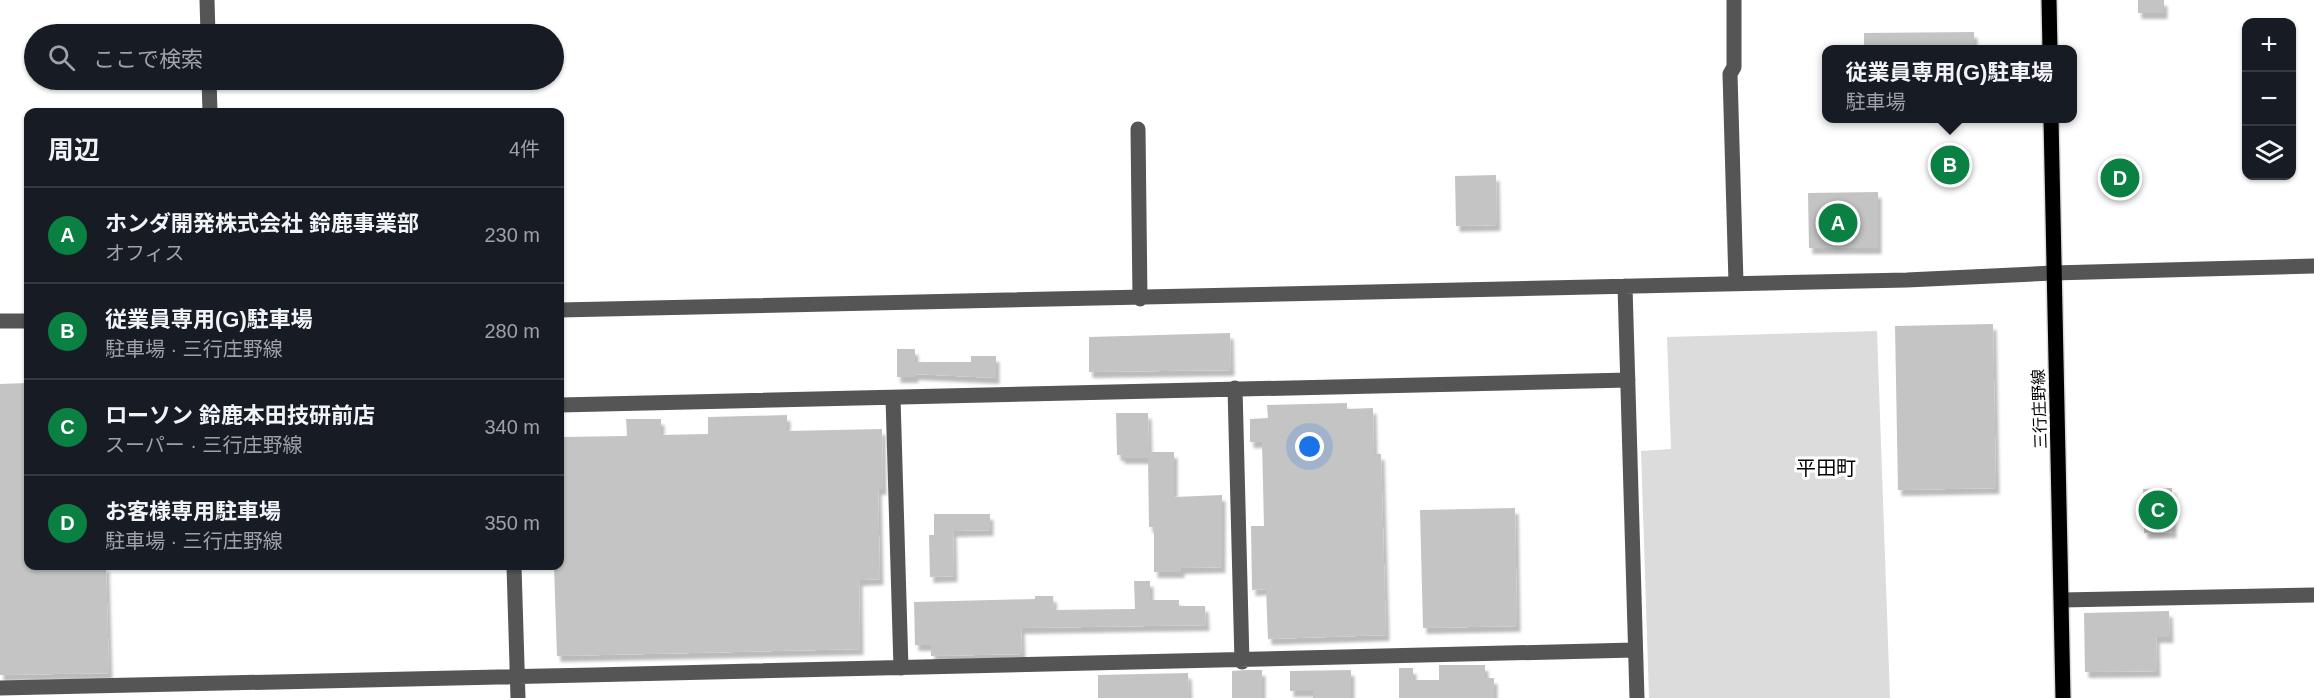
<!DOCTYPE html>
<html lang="ja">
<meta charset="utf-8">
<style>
:root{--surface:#171b24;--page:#242831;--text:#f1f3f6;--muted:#9ea1a6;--line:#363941;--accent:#0b8043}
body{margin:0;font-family:Arial,"Noto Sans JP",sans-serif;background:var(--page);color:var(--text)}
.controls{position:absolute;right:18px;top:18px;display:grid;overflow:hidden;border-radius:12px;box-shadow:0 2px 4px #0004}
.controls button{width:54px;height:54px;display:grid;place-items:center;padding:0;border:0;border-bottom:2px solid var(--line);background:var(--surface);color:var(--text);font:30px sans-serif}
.you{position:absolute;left:1310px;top:447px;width:21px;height:21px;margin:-15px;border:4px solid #fff;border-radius:50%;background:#1a73e8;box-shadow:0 0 0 9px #1a73e833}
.badge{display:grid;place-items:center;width:39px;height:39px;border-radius:50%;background:var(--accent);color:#fff;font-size:20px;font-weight:700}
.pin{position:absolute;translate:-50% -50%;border:3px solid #fff;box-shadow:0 2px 6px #0006}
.popup{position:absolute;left:1822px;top:45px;width:255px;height:78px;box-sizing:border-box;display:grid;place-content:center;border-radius:12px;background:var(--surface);filter:drop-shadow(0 2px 4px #0005);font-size:20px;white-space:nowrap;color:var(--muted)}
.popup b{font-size:22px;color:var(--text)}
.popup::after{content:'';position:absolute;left:50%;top:100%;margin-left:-12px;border:12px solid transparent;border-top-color:var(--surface)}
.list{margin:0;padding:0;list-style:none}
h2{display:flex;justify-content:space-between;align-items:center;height:78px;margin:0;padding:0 24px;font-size:26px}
h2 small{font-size:20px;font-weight:400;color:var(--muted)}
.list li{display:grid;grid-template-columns:39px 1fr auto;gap:18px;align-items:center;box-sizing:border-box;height:96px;padding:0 24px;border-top:2px solid var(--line)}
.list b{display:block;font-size:22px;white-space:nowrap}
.list p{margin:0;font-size:20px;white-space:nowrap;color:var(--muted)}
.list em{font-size:20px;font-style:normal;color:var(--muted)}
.icon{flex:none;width:33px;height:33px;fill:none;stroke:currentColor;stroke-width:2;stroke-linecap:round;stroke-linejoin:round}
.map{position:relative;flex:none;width:2314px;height:698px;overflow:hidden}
.search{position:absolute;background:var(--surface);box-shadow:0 2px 4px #0004;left:24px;top:24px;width:540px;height:66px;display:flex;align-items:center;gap:15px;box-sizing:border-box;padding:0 21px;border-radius:33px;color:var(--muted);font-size:22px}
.panel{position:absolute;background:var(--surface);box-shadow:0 2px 4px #0004;left:24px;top:108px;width:540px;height:462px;border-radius:12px}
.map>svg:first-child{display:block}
.green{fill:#dcdcdc}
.building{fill:#c4c4c4;filter:url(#shadow)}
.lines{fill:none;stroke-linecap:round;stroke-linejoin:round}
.major-casing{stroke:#dbdbdb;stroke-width:18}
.minor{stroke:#555;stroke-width:15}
.major{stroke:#000;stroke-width:15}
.labels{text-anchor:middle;stroke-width:6;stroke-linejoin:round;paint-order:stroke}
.street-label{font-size:16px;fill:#000;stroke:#fff}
.quarter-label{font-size:20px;fill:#000;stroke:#fff}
</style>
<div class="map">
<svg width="2314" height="698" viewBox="0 0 2314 698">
<defs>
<filter id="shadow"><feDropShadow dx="3.5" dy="6" stdDeviation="1.5" flood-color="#0004"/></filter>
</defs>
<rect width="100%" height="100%" fill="#fff"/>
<path class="green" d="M 1877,331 L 1890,698 L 1649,698 L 1641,451 L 1671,449 L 1667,337 Z"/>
<path class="building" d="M 2138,0 L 2164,0 L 2164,13 L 2138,13 Z
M 1974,32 L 1974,50 L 1864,50 L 1864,33 Z
M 1496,175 L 1497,225 L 1456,226 L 1455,176 Z
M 1878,192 L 1878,248 L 1809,248 L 1808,193 Z
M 1993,324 L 1996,488 L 1898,490 L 1895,326 Z
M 1230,333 L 1231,370 L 1089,372 L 1089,337 Z
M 897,349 L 915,349 L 915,362 L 971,362 L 971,356 L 996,356 L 996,378 L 915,374 L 915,377 L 897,377 Z
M 28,383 L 28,566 L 106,566 L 109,673 L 0,675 L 0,384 Z
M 1347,403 L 1347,409 L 1373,408 L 1374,454 L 1381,454 L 1386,635 L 1268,639 L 1266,589 L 1252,590 L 1251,526 L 1264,526 L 1262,442 L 1250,442 L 1250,419 L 1268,418 L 1267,405 Z
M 1116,413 L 1148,413 L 1149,452 L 1174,452 L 1174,497 L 1222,495 L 1222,567 L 1181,568 L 1181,572 L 1154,572 L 1154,527 L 1149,527 L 1148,458 L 1121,458 L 1121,455 L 1117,455 Z
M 787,415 L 787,431 L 882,429 L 883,489 L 878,489 L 880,579 L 859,580 L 860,649 L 557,656 L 554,566 L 560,566 L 560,437 L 627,436 L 626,419 L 661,419 L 661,435 L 708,434 L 708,417 Z
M 2172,488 L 2173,532 L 2144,533 L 2143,489 Z
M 1515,508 L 1517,626 L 1423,628 L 1420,510 Z
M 934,514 L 990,514 L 990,530 L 953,531 L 954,576 L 930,577 L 929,535 L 934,535 Z
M 1134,581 L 1150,581 L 1150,600 L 1179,600 L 1179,606 L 1205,606 L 1206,625 L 1021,628 L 1022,654 L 931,656 L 931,645 L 915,645 L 914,602 L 1035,599 L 1035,596 L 1053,596 L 1054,610 L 1135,609 Z
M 2169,611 L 2170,637 L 2156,637 L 2157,671 L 2085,672 L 2084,613 Z
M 1439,665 L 1485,665 L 1485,678 L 1494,678 L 1494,698 L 1399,698 L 1399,668 L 1413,668 L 1413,680 L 1439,680 Z
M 1247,670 L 1262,670 L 1262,698 L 1232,698 L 1232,671 Z
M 1351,670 L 1351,698 L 1313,698 L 1313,691 L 1290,691 L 1290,671 Z
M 1188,673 L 1189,698 L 1098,698 L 1098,675 Z"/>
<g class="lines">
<g class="major-casing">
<path id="major" d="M 2049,0 L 2050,50
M 2051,118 L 2063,698"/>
</g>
<path class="minor" d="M 207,0 L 208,34
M 1734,0 L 1734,67 L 1730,74 L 1736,283
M 209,80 L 210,112
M 1138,129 L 1140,299
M 1625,286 L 1637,698
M 560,310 L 1907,280 L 2053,273 L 2314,266
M 0,321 L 28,321
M 1235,388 L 1242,662
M 893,398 L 901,668
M 560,405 L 1628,380
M 514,566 L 518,698
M 2062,600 L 2314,595
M 0,688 C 545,675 1090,666 1635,650"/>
<use href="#major" class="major"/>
</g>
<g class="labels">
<g class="street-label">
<text transform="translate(2039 409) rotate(-92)" y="6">三行庄野線</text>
</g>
<g class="quarter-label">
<text x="1826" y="475">平田町</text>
</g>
</g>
</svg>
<div class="controls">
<button>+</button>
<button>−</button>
<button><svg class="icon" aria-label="layers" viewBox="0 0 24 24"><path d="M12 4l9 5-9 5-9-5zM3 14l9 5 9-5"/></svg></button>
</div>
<div class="you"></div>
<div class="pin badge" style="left:1838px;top:223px">A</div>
<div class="pin badge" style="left:1950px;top:165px">B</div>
<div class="popup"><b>従業員専用(G)駐車場</b>駐車場</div>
<div class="pin badge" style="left:2158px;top:510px">C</div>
<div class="pin badge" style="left:2120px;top:178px">D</div>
<div class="search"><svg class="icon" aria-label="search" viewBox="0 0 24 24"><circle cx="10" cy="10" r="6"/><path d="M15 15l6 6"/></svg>ここで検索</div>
<section class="panel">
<h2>周辺<small>4件</small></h2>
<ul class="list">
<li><span class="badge">A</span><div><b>ホンダ開発株式会社 鈴鹿事業部</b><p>オフィス</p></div><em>230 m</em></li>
<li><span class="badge">B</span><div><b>従業員専用(G)駐車場</b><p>駐車場 · 三行庄野線</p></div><em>280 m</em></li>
<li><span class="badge">C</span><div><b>ローソン 鈴鹿本田技研前店</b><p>スーパー · 三行庄野線</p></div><em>340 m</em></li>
<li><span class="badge">D</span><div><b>お客様専用駐車場</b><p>駐車場 · 三行庄野線</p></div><em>350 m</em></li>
</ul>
</section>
</div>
